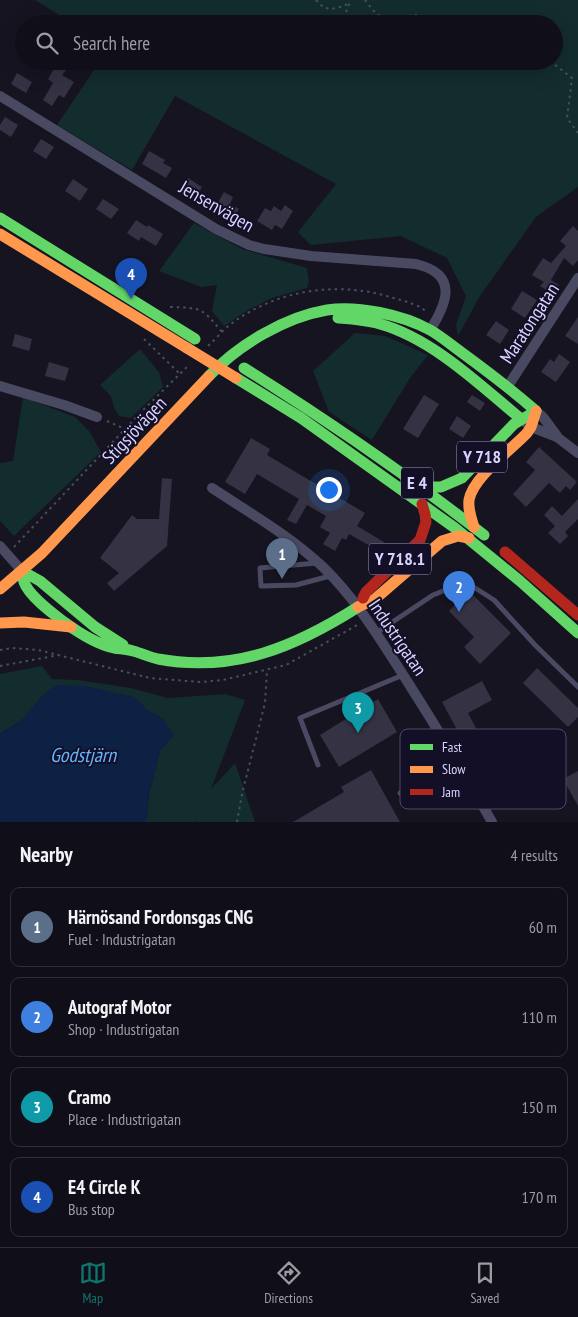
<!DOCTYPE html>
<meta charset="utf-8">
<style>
:root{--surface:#100f19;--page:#1e1d26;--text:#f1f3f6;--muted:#9c9ca2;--line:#302f38;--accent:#0f766e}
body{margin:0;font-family:"PT Sans Narrow",sans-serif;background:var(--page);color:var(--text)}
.you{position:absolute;left:328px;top:489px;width:18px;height:18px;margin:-12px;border:4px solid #fff;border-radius:50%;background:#1a73e8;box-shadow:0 0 0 8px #1a73e833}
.badge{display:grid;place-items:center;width:32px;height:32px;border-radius:50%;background:var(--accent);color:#fff;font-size:16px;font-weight:700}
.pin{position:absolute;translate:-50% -41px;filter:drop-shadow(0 1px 2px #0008)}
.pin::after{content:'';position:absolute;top:26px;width:18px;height:15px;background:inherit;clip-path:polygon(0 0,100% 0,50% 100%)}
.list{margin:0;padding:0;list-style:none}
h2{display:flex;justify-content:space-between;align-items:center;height:65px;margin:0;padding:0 20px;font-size:21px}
h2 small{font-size:16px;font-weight:400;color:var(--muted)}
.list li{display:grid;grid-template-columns:32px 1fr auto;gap:15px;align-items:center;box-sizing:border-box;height:80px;margin:0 10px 10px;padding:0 10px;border:1px solid var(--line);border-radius:10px}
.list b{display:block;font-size:19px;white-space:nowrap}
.list p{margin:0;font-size:16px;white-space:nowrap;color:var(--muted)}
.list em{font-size:16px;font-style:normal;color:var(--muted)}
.icon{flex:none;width:28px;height:28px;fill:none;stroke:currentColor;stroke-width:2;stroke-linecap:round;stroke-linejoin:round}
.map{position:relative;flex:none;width:578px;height:822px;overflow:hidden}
.search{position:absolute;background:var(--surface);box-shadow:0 5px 20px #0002;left:15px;right:15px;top:15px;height:55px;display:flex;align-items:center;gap:12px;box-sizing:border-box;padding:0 18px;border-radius:28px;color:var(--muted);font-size:19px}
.sheet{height:425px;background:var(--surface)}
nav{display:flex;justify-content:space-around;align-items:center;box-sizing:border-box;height:70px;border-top:1px solid var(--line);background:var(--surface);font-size:14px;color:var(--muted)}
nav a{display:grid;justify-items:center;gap:2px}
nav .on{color:var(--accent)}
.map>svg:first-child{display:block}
.green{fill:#132c2d}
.water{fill:#0d2144}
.building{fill:#343243}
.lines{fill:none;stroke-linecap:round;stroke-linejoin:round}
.path{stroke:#44505f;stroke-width:2;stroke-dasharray:2.5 4;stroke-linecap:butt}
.lane{stroke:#4a4962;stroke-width:5}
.street{stroke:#4a4962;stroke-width:10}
.fast{stroke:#63d668;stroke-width:11}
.slow{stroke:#ff974d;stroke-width:11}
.jam{stroke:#b3261e;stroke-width:11}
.slow-bridge{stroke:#ff974d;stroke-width:11}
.labels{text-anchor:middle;stroke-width:4;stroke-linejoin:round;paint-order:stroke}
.shield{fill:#130f26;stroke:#9e99be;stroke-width:1}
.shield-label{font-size:18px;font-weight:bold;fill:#d9d4ff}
.street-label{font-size:19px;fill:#d9d4ff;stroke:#130f26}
.water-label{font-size:20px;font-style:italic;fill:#62b6ff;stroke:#130f26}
.key{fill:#130f26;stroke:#4e4a67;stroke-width:1}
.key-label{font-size:14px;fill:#d9d4ff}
</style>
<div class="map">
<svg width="578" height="822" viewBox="0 0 578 822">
<rect width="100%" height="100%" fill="#161421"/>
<path class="green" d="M 35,0 L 578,0 L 578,187 L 536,217 L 480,296 L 458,336 L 456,325 L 466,296 L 447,258 L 401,236 L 311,245 L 298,232 L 336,184 L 175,96 L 132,170 L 57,125 L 100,61 L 554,61 L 554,24 L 74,24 Z
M 194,223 L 242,249 L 307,268 L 309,282 L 307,288 L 272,298 L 248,310 L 224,326 L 212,311 L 217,285 L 201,287 L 159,271 Z
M 355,333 L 385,336 L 428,355 L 410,378 L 372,440 L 329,412 L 313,371 Z
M 140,349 L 159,372 L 163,387 L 131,418 L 119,416 L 114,408 L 111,396 L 100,385 Z
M 23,397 L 75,417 L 89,431 L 101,452 L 14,536 L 0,521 L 0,463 L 13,461 Z
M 42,666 L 52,679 L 78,680 L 131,688 L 168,698 L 225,694 L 245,700 L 211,789 L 235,763 L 255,822 L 196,822 L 196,820 L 194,822 L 144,822 L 147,818 L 149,794 L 160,751 L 163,719 L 147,710 L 134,697 L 42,696 L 23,719 L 0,734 L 0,674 Z"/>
<path class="water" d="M 56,685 L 86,686 L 134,697 L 147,710 L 163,719 L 174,735 L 160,751 L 149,794 L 147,818 L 144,822 L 0,822 L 0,734 L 23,719 L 42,696 Z"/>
<path class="building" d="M 57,64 L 66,70 L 62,75 L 74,82 L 64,98 L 59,95 L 52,106 L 43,100 L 53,83 L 48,79 Z
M 17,73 L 32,82 L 26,93 L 11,84 Z
M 5,117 L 18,125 L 11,137 L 0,130 L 0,125 Z
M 41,139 L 54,147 L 46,159 L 33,151 Z
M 149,151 L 165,160 L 163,163 L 172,168 L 166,178 L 142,164 Z
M 188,178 L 202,187 L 196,197 L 182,189 Z
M 73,179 L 88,189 L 80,201 L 65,191 Z
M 224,192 L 233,197 L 230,204 L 239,209 L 233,220 L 214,209 Z
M 103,199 L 119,209 L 111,219 L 96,209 Z
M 285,205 L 293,211 L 282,229 L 275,225 L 272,230 L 257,221 L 265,208 L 271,211 L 274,206 L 281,211 Z
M 136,220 L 147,227 L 148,225 L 163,234 L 156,246 L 141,237 L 139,241 L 127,233 Z
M 573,226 L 578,231 L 578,260 L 573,266 L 564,258 L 551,280 L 559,285 L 553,294 L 540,286 L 544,282 L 532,275 L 543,258 L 551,263 L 566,246 L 560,241 Z
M 522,291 L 537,300 L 525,318 L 511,309 Z
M 578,317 L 578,344 L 565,336 Z
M 496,321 L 509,330 L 500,344 L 486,335 Z
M 15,334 L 32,339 L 29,351 L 12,346 Z
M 559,354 L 570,362 L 556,382 L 541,372 L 550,359 L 554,362 Z
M 49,362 L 69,368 L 65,381 L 45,376 Z
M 424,395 L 439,404 L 418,438 L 403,429 Z
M 472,395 L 485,403 L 480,411 L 467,402 Z
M 457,416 L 471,426 L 463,438 L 449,429 Z
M 251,438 L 270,449 L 267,455 L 365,513 L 357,526 L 384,542 L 379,551 L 349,534 L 346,540 L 342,538 L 335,551 L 323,544 L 330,533 L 320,527 L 326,516 L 307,505 L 296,524 L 287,520 L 299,499 L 257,474 L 245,494 L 225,482 Z
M 539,447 L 577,482 L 570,490 L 566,486 L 560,493 L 549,483 L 526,507 L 513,494 L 535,470 L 526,462 Z
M 162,478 L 172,479 L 167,546 L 114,591 L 107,583 L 119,573 L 100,558 L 132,515 L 137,519 L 159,519 Z
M 578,499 L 578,519 L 565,532 L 568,536 L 560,544 L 548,533 L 555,526 L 544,515 L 552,506 L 562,516 Z
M 469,591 L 511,633 L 480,664 L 464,647 L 474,637 L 449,611 Z
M 537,668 L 578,708 L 578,717 L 568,727 L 523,683 Z
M 482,681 L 492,700 L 468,713 L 476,728 L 461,737 L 442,702 Z
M 378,699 L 397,732 L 339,767 L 320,735 Z
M 371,770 L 400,822 L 293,822 L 344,792 L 341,787 Z
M 578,771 L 578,806 L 563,779 Z"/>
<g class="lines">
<path class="path" d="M 316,0 C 327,14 335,8 349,4
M 365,0 L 376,14 L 394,21 C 417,11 422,15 444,24
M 346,12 L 351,0
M 550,61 L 572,78 L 567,118 L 578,133
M 170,307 C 202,308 201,307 222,332
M 144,339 L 180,374
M 208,346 C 215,340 221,332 227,327 C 272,291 335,280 390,297 C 403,301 417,303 428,313
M 107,421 L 125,429
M 130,423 L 140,432
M 14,547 L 141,412 L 189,365
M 0,650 L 12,648 L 38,650 L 150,678 L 200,682 L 223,680 L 286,665 L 359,624
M 0,666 L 59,655
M 237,822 L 242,794 L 265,703 L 267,670"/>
<path class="lane" d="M 317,563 L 260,568 L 261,586 L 296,585 L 330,576
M 376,633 L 433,595 L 458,585 L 472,586 L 494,600 L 535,645 L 578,687
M 318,765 L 300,718 L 403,675
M 400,793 L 449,749"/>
<path class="street" d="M 0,96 L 216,229 L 249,245 L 264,249 L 311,256 L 416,264 C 458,274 448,302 430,330
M 0,386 L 64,405 L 97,417
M 508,386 L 578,278
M 536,411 L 543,417 L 557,436
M 527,424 L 531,427 L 557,437 L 578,453
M 212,488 C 250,513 290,536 323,567 C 354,597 377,634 400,670 C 432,720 463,771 492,822
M 0,546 L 22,571"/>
<path class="fast" d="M 0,218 L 195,339
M 338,318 C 352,319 367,320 380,324 C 433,339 480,385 521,419
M 244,368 C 327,420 407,475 484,535
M 209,376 C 238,345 285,317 327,310 C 357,305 403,315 430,330 C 441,336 451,345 461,352 C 487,371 512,390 536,411
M 236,378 L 301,418 L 455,528 L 520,581 L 578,633
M 422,487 L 441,487 L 462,478 L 514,424 L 536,411
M 22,571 C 23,575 23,579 24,582 C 29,596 52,613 64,622 C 79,633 96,644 114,648 C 120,649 127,649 133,651 C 141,653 149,657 158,659 C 234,673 295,647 358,607
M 22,571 L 40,581 L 95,627 L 123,645"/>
<path class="slow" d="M 0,234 L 187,348
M 474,527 C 471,518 468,510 469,500 C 473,477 511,450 527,433 L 531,427 L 536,411
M 0,589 L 42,553 L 209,376
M 358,607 L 375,599 L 442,541 L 458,536 L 469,538
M 0,623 L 24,622 L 71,627"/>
<path class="jam" d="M 505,552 L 578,615
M 363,598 L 366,592 L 420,540 L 426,522 L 425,514 L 422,504"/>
<path class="slow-bridge" d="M 187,348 L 236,378"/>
</g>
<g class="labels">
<g class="shield">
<rect x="457" y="441.5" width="50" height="31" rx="4"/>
<rect x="401" y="467.5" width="32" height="31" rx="4"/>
<rect x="369" y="543.5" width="62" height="31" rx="4"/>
</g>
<g class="shield-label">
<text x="482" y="463">Y 718</text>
<text x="417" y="489">E 4</text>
<text x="400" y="565">Y 718.1</text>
</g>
<g class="street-label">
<text transform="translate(217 206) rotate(30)" y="7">Jensenvägen</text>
<text transform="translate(529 323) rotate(-57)" y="7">Maratongatan</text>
<text transform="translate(134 430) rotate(-47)" y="7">Stigsjövägen</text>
<text transform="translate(398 637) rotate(56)" y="7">Industrigatan</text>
</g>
<g class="water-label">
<text x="83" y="762">Godstjärn</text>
</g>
</g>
<rect x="400" y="729" width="166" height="80" rx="8" class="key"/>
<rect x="410" y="744" width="23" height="6" fill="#63d668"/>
<rect x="410" y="766" width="23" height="7" fill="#ff974d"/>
<rect x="410" y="789" width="23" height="6" fill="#b3261e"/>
<g class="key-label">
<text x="442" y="752">Fast</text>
<text x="442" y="774">Slow</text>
<text x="442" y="797">Jam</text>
</g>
</svg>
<div class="you"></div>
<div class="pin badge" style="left:282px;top:579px;background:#5c6f8a">1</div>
<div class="pin badge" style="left:459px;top:612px;background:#3f7fe0">2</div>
<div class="pin badge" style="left:358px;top:733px;background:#0f9aa8">3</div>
<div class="pin badge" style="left:131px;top:299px;background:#1a4fb4">4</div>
<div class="search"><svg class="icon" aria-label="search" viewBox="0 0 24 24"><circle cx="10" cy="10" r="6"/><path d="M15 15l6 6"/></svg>Search here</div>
</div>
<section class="sheet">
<h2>Nearby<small>4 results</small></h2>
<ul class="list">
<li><span class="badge" style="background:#5c6f8a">1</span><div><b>Härnösand Fordonsgas CNG</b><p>Fuel · Industrigatan</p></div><em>60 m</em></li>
<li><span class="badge" style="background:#3f7fe0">2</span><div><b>Autograf Motor</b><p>Shop · Industrigatan</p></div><em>110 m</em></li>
<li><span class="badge" style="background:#0f9aa8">3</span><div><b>Cramo</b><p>Place · Industrigatan</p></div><em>150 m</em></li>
<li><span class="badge" style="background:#1a4fb4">4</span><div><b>E4 Circle K</b><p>Bus stop</p></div><em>170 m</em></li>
</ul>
</section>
<nav>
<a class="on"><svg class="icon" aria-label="map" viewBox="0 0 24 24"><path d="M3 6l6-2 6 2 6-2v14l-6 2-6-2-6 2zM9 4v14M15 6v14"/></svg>Map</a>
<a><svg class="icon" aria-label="directions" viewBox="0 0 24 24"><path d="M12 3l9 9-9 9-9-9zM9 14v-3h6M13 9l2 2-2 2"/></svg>Directions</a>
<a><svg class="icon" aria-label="saved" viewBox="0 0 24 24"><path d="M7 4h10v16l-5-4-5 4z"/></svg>Saved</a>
</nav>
